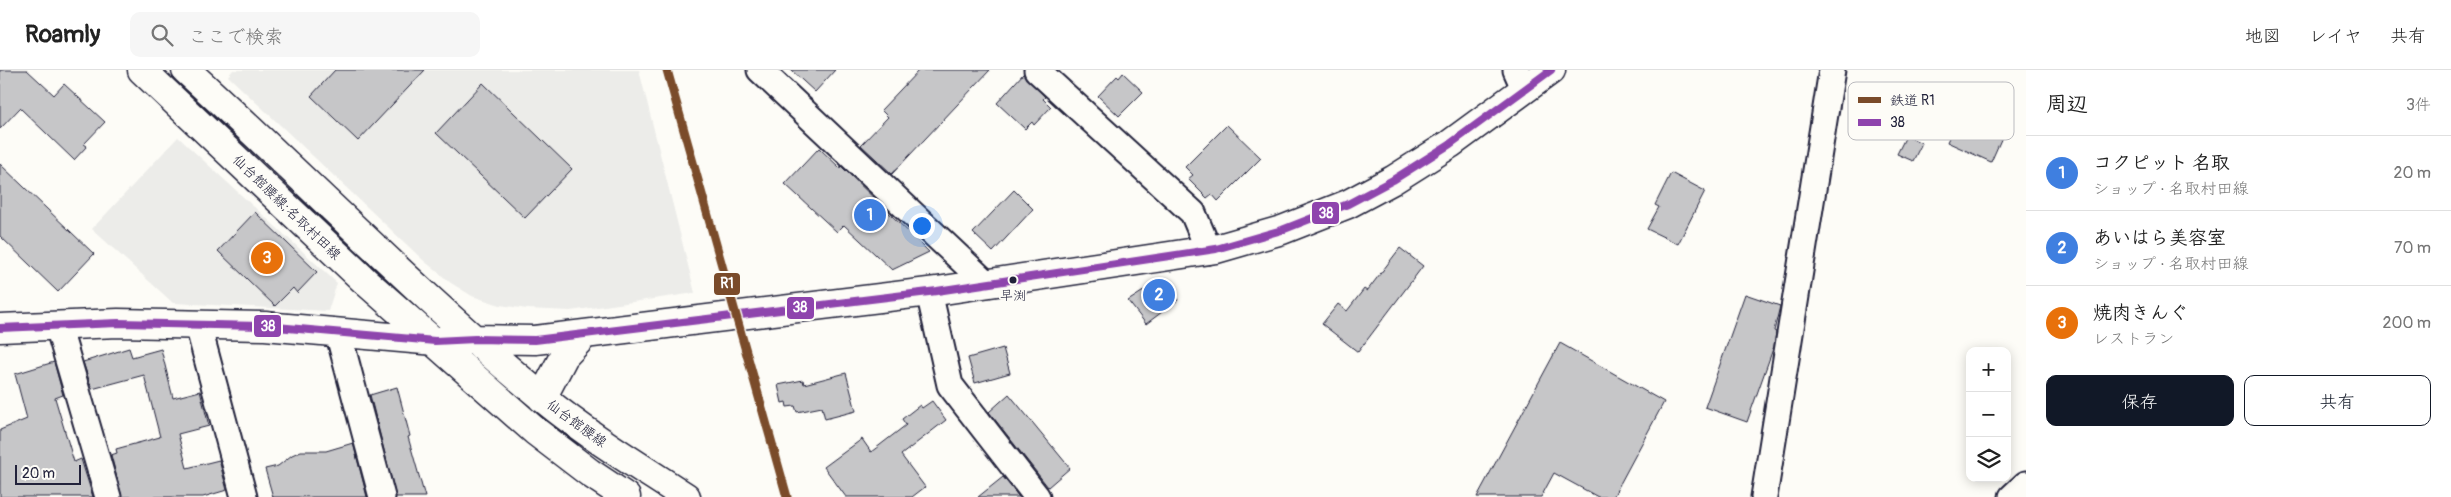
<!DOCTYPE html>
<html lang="ja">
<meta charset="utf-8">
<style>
:root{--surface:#fff;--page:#f6f6f6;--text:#222;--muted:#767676;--line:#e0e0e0;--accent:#111827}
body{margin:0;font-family:Pangolin,"Klee One",sans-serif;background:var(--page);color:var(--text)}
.controls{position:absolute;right:15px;bottom:15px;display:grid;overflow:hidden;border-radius:10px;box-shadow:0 2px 12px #0003}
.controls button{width:45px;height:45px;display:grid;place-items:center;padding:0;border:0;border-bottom:1px solid var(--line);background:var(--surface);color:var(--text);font:25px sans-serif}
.scale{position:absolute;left:15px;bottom:12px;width:66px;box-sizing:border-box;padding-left:5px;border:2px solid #22223b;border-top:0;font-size:14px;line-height:18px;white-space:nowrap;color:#22223b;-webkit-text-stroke:4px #fdfcf7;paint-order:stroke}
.you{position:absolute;left:921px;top:155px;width:18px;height:18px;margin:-12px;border:4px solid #fff;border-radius:50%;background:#1a73e8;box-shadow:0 0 0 8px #1a73e833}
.badge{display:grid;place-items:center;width:32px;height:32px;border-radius:50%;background:var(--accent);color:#fff;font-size:16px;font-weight:700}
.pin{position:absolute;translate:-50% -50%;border:2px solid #fff;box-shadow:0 1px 5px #0006}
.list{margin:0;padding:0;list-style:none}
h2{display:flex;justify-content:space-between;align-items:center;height:65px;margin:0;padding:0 20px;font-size:21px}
h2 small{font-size:16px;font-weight:400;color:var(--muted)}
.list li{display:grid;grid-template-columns:32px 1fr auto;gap:15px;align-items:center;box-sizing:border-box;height:75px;padding:0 20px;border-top:1px solid var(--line)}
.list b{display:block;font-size:19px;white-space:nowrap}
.list p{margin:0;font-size:16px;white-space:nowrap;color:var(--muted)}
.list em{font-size:16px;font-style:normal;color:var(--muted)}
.actions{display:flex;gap:10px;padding:15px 20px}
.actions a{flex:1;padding:11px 0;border:1px solid var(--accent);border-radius:10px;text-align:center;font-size:18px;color:var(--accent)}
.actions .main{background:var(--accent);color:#fff}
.icon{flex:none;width:28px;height:28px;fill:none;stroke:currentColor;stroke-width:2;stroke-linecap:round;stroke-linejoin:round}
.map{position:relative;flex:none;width:2026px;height:427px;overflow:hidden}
header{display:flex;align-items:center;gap:30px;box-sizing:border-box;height:70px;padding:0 25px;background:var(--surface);border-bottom:1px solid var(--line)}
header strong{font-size:24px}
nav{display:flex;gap:28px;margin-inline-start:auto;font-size:18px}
.search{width:350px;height:45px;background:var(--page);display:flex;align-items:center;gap:12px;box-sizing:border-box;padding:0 18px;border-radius:10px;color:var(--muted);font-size:19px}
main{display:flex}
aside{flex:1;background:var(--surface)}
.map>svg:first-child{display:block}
.built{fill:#ecece9}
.building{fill:#c6c6c8;stroke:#22223b}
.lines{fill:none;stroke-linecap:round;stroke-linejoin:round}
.street-casing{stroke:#22223b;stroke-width:29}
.secondary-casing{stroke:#22223b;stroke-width:31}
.street{stroke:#fdfcf7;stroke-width:25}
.secondary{stroke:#fdfcf7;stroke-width:28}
.bus-1-casing{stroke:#fdfcf7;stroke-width:11}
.bus-1{stroke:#8e44ad;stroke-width:8}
.rail-1-casing{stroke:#fdfcf7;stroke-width:12}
.rail-1{stroke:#7a4b2a;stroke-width:9}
.bus-dot{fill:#22223b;stroke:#fdfcf7;stroke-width:2}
.labels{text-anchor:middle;stroke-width:4;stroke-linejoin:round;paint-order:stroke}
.bus-label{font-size:13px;fill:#22223b;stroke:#fdfcf7}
.street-label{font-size:14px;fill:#22223b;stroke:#fdfcf7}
.key{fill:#fdfcf7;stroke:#bbbbbf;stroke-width:1}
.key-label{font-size:14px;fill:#22223b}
.line-badge{stroke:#fdfcf7;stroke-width:2}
.badge-label{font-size:14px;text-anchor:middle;font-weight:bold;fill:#fff}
</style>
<header>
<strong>Roamly</strong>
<div class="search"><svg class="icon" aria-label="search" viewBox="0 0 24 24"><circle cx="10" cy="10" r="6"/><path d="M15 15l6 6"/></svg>ここで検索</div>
<nav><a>地図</a><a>レイヤ</a><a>共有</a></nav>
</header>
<main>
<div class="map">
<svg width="2026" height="427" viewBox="0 0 2026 427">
<rect width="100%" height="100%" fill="#fdfcf7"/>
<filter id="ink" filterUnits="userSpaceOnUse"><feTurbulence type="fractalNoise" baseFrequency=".02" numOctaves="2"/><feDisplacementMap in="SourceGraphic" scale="10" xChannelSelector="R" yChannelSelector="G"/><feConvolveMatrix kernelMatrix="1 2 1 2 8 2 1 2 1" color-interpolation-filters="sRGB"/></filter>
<g filter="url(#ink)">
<path class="built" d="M 233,0 L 639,0 L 695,223 L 570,241 L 527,239 L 500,235 L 472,226 L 451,213 L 423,190 L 228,6 Z
M 178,67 L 337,213 L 328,241 L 173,233 L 92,159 Z"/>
<path class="building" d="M 0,0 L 27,0 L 54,25 L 64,14 L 105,52 L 84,74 L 87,76 L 74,90 L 20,38 L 0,59 Z
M 335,0 L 425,0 L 358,71 L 311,26 Z
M 791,0 L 835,0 L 815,22 Z
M 919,0 L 990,0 L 892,104 L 861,75 L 888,47 L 881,40 Z
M 1123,3 L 1143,22 L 1119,46 L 1098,26 L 1117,6 L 1119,8 Z
M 1023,4 L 1045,27 L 1043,29 L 1051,37 L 1034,55 L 1032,52 L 1025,59 L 997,33 Z
M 483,13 L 572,99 L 525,148 L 436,63 Z
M 1966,29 L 2010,49 L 1991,92 L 1947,72 Z
M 1227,55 L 1261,88 L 1218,131 L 1212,124 L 1207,128 L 1188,109 L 1193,105 L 1185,97 Z
M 1906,66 L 1922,73 L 1913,91 L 1897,84 Z
M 819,78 L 840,98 L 841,96 L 929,182 L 892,200 L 844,155 L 837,162 L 785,114 Z
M 0,94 L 94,184 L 58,222 L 0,166 Z
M 1671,103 L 1705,121 L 1678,174 L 1647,159 L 1659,137 L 1655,135 Z
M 1014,120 L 1033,139 L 993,182 L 973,163 Z
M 255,142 L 317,202 L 297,223 L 293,218 L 275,236 L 218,181 Z
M 1400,178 L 1423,196 L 1358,282 L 1322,254 L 1338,234 L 1347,241 L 1364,219 L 1367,221 Z
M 1162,209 L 1178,230 L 1146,254 L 1128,231 Z
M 1745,224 L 1780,236 L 1774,261 L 1776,262 L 1774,276 L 1747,352 L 1705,337 Z
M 1560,273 L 1664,332 L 1613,427 L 1598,427 L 1554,403 L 1541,427 L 1477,427 Z
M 129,278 L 132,287 L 161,279 L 173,328 L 200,321 L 209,356 L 178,364 L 187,398 L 219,390 L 227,420 L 203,427 L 122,427 L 111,385 L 117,383 L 116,379 L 160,367 L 144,305 L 92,319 L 83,292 Z
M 1003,278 L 1010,303 L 975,313 L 968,288 Z
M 54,292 L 63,325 L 55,328 L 74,392 L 81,389 L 93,427 L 0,427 L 0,360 L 27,349 L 15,304 Z
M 846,303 L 856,341 L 825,349 L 822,337 L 797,342 L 795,336 L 787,337 L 786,332 L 782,333 L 778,315 L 803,310 L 804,314 Z
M 397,317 L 410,366 L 408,367 L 425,427 L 396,427 L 370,325 Z
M 1009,324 L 1070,398 L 1048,417 L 989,342 Z
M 932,331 L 946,350 L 901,385 L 925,417 L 912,427 L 846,427 L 824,397 L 862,369 L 871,382 L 906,355 L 902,349 L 920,335 L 922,338 Z
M 353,373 L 367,427 L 273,427 L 265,399 L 278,396 L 292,385 L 301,381 L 326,381 Z
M 1003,407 L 1019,427 L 978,427 Z"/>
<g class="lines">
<g class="street-casing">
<path id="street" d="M 760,0 L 987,214
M 1037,0 L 1193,143 L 1209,181
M 1516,0 L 1524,18
M 929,222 L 950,315 L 1037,427
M 198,255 L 244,427
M 58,256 L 108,427
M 338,262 L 382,427
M 1764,427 L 1832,0
M 2012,427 L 2026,414"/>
</g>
<g class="secondary-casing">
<path id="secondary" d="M 142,0 L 365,211 L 535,361 L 590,403 L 626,427
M 186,0 C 307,110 420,227 545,330 C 589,366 639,396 686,427
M 0,258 L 118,253 L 265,256 L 435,271 L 475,269 L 535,270 L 937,221 L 1216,179 L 1282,160 L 1348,134 L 1393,110 L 1450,74 L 1551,0
M 542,328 L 564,286 L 585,264"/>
</g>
<use href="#street" class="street"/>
<use href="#secondary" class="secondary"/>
<g class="bus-1-casing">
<path id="bus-1" d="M 0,258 L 118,253 L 265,256 L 435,271 L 475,269 L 535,270 L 937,221 L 1216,179 L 1282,160 L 1348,134 L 1393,110 L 1450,74 L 1551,0"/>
</g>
<use href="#bus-1" class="bus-1"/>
<g class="rail-1-casing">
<path id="rail-1" d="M 667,0 L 787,427"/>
</g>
<use href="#rail-1" class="rail-1"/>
</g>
</g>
<circle class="bus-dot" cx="1013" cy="210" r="4.5"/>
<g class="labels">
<g class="bus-label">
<text x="1013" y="230">早渕</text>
</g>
<g class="street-label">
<text transform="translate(287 137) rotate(44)" y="5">仙台館腰線;名取村田線</text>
<text transform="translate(577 353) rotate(36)" y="5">仙台館腰線</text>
</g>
</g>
<rect x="1848" y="12" width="166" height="58" rx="8" class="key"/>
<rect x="1858" y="27" width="23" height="6" fill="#7a4b2a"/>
<rect x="1858" y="49" width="23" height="7" fill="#8e44ad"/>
<g class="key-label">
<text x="1890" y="35">鉄道 R1</text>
<text x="1890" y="57">38</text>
</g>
<g class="line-badge">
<rect x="1311" y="131" width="29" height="24" rx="5" fill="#8e44ad"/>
<rect x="713" y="202" width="28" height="24" rx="5" fill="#7a4b2a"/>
<rect x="786" y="226" width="29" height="24" rx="5" fill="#8e44ad"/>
<rect x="253" y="244" width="29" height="24" rx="5" fill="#8e44ad"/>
</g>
<g class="badge-label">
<text x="1326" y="148">38</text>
<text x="727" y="218">R1</text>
<text x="800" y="242">38</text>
<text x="268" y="261">38</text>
</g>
</svg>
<div class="controls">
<button>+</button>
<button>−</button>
<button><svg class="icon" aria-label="layers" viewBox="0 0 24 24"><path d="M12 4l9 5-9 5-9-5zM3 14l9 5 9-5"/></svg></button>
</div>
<div class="scale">20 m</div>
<div class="you"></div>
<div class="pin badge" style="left:870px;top:145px;background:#3f7fe0">1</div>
<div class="pin badge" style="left:1159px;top:225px;background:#3f7fe0">2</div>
<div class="pin badge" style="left:267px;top:188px;background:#e8710a">3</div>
</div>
<aside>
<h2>周辺<small>3件</small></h2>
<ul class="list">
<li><span class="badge" style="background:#3f7fe0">1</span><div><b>コクピット 名取</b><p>ショップ · 名取村田線</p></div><em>20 m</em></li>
<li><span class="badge" style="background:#3f7fe0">2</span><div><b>あいはら美容室</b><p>ショップ · 名取村田線</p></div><em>70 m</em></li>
<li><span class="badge" style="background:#e8710a">3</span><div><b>焼肉きんぐ</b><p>レストラン</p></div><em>200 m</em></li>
</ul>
<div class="actions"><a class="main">保存</a><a>共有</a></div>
</aside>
</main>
